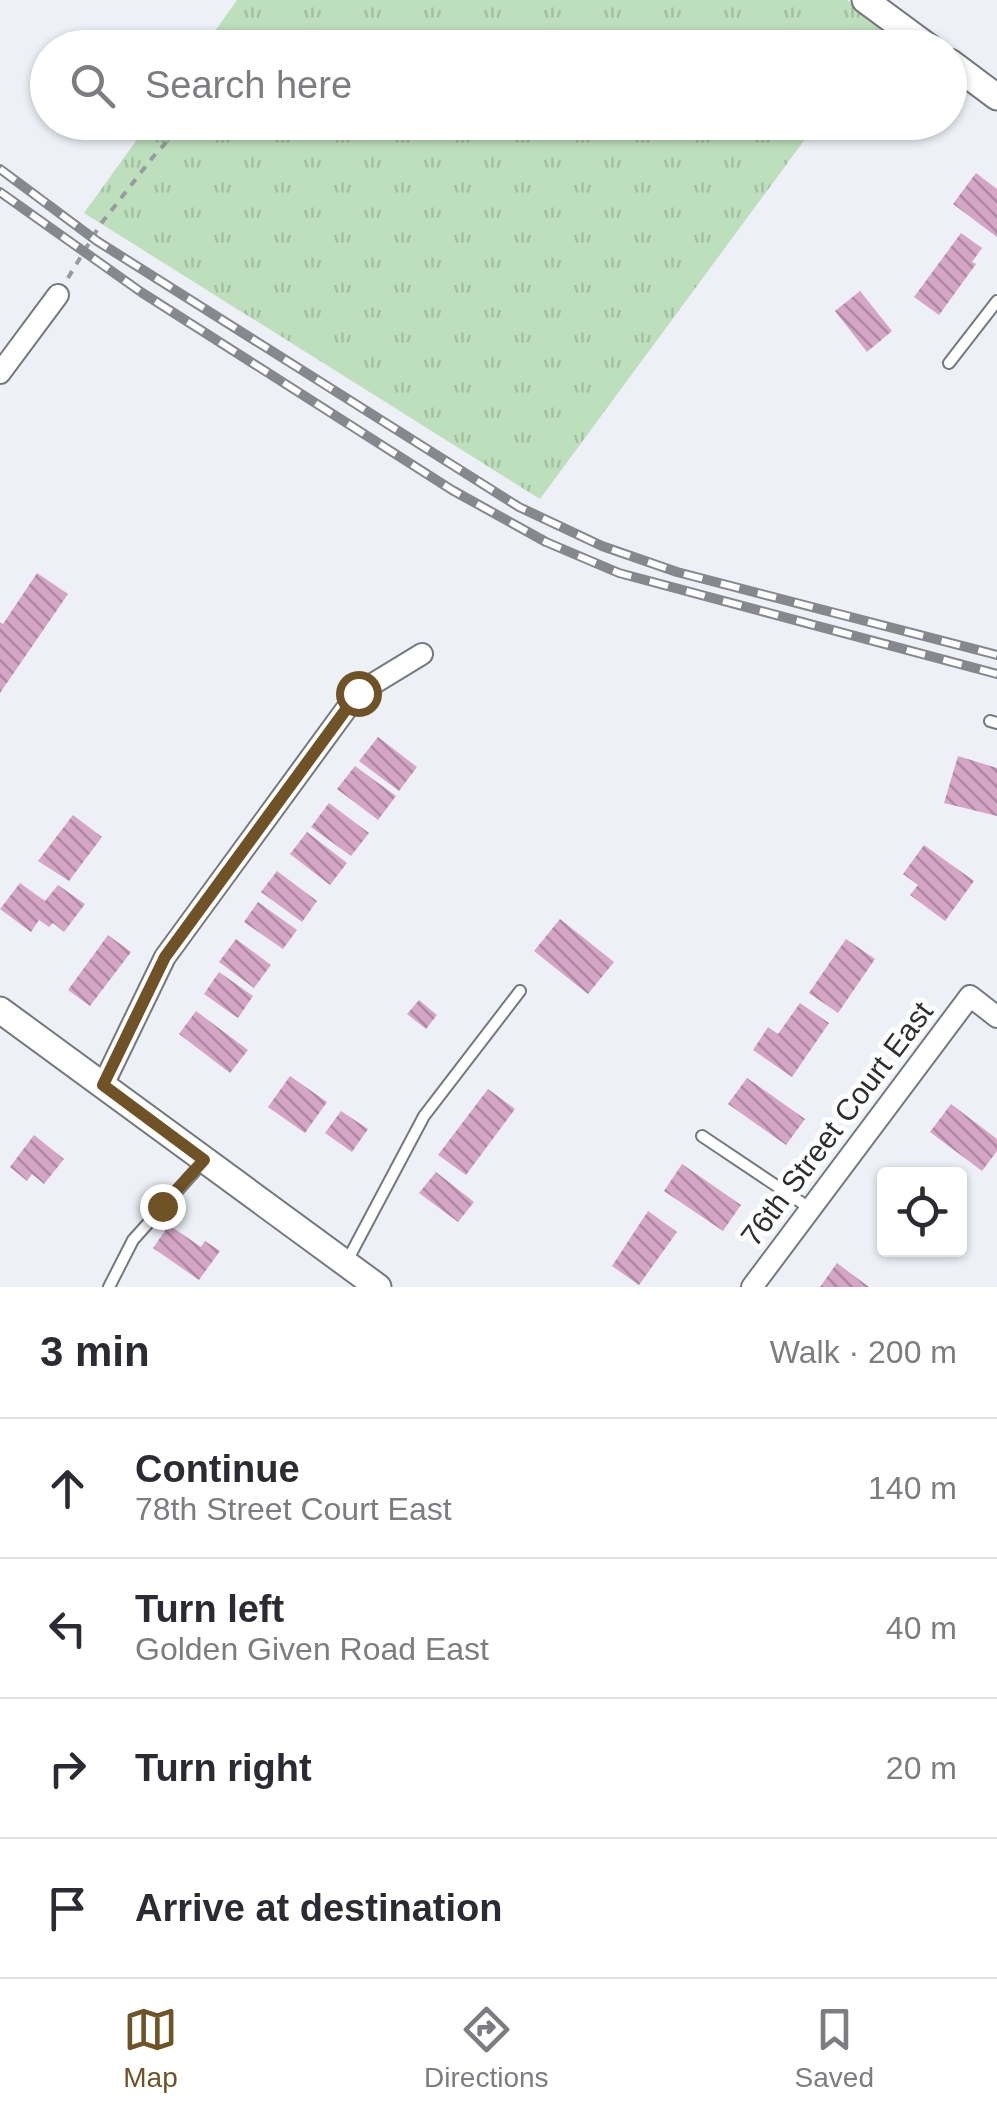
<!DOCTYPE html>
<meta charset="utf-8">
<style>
:root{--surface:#fff;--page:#f7f7f7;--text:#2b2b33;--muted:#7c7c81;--line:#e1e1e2;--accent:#6f5326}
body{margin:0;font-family:Arial,sans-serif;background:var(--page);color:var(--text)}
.controls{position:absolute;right:30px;bottom:30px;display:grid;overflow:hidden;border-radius:10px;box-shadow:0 2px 8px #0004}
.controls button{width:90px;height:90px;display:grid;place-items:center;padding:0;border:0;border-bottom:2px solid var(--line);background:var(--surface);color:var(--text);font:50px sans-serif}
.stop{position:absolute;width:30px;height:30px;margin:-22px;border:8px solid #6f5326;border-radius:50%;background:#fff}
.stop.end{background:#6f5326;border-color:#fff;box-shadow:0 2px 10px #0008}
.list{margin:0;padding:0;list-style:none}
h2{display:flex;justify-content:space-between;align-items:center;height:130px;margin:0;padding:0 40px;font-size:42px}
h2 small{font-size:32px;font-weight:400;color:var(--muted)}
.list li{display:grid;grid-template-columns:65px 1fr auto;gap:30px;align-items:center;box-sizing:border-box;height:140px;padding:0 40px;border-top:2px solid var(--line)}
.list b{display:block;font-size:38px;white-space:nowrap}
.list p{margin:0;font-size:32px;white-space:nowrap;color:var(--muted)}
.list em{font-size:32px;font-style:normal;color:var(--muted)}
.icon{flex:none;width:55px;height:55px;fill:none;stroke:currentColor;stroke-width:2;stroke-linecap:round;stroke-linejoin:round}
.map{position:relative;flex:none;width:997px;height:1287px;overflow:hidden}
.search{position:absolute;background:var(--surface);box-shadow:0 2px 8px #0004;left:30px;right:30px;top:30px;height:110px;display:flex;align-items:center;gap:25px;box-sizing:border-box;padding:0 35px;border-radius:55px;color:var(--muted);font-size:38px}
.sheet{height:690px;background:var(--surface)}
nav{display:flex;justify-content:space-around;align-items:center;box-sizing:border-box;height:140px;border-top:2px solid var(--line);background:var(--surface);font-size:28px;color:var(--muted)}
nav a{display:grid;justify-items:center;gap:5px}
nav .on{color:var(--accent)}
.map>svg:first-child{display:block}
.grass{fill:url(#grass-tufts)}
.building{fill:url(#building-back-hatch)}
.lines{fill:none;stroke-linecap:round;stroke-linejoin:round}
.service-casing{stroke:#75797e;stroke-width:14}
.minor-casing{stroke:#75797e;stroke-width:24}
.tertiary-casing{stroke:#75797e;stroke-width:29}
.path{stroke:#999ba0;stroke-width:4;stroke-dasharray:8 8;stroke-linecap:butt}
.service{stroke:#fff;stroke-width:10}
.minor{stroke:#fff;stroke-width:20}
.tertiary{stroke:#fff;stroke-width:25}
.rail-casing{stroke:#86888d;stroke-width:10}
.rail{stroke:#fefefe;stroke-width:6;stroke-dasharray:19;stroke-linecap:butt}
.route{stroke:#6f5326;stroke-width:12}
.labels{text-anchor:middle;stroke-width:10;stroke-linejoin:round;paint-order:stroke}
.street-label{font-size:30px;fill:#2d2e31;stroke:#fefefe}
</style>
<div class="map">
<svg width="997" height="1287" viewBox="0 0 997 1287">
<defs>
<pattern id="grass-tufts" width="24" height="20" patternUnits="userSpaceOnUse" patternTransform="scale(2.5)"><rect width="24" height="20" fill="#bedfbc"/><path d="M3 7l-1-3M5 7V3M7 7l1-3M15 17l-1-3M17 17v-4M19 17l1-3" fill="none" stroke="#a4c0a2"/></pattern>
<pattern id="building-back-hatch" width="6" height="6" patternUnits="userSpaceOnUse" patternTransform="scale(2.5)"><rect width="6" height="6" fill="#d5a5c6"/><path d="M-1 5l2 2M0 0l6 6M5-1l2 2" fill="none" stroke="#ad87a1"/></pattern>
</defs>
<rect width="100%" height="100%" fill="#edf1f7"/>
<path class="grass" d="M 237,0 L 847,0 L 886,29 L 872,48 L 203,48 Z
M 149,123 L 149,122 L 817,123 L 540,499 L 84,213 Z"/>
<path class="building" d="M 976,173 L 997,189 L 997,237 L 953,204 Z
M 961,233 L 982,248 L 972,262 L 976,264 L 939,315 L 914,297 Z
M 860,291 L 892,331 L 867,352 L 835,311 Z
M 37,573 L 68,594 L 0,693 L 0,622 L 3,624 Z
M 378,737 L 417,767 L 399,791 L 359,761 Z
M 958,756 L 997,768 L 997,816 L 944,803 Z
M 355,766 L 396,796 L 378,820 L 337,789 Z
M 329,803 L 369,833 L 351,856 L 311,827 Z
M 73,815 L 102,837 L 69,881 L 38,861 Z
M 307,832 L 347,863 L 330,885 L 290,854 Z
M 924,845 L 974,881 L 945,921 L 910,895 L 918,885 L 903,874 Z
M 277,871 L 317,901 L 302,922 L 261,892 Z
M 20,883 L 45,901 L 58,885 L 85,904 L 64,932 L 53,923 L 49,927 L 39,920 L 31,932 L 0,909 Z
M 258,902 L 297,930 L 283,949 L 244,922 Z
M 560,919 L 614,962 L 588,994 L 534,951 Z
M 108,935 L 131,952 L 90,1006 L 68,990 Z
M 236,939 L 271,965 L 254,988 L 219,962 Z
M 846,939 L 875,959 L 838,1013 L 809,993 Z
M 219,972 L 253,996 L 238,1018 L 204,994 Z
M 419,1000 L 437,1015 L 426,1029 L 407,1014 Z
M 800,1003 L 829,1023 L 792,1077 L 753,1050 L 768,1027 L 778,1034 Z
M 196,1011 L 248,1050 L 230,1073 L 179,1034 Z
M 290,1076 L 327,1102 L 305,1133 L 268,1107 Z
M 747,1078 L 805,1119 L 786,1145 L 728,1104 Z
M 488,1089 L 515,1109 L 466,1175 L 438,1155 Z
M 951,1104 L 997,1139 L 997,1151 L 982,1171 L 930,1132 Z
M 341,1111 L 368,1129 L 352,1152 L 325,1133 Z
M 34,1135 L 64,1159 L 44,1184 L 32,1174 L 27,1181 L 10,1167 Z
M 682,1164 L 741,1205 L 723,1231 L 664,1191 Z
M 436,1172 L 474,1202 L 458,1222 L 419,1193 Z
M 648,1211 L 677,1232 L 639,1285 L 612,1266 Z
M 169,1225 L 201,1247 L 205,1241 L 220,1251 L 199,1280 L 153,1248 Z
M 837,1263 L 869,1287 L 820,1287 Z"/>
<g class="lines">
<g class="service-casing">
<path id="service" d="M 949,363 L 997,301
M 990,721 L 997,723
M 702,1136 L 811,1209
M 346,1263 L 424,1116 L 520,991
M 109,1287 L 133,1240 L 204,1161"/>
</g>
<g class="minor-casing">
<path id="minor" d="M 0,373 L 58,295
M 103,1085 L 165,957 L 358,693 L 422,654
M 752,1287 L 970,996 L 997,1017"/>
</g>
<g class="tertiary-casing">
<path id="tertiary" d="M 865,0 L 930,48
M 950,62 L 997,97
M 0,1010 L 378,1287"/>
</g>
<path class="path" d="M 68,278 L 100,225 L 153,157 L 172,136 L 195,122"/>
<use href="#service" class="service"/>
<use href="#minor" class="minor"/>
<use href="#tertiary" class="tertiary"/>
<g class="rail-casing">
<path id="rail" d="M 0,169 L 97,241 L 519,507 L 602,546 L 677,572 L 997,655
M 0,192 L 141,292 L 452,490 L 546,542 L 619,573 L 997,674"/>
</g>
<use href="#rail" class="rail"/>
</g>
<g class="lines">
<path class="route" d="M 162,1206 L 204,1160 L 103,1085 L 165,957 L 358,693"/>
</g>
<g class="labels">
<g class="street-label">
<text transform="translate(837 1124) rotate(-53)" y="10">76th Street Court East</text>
</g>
</g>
</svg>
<div class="controls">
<button><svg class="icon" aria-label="locate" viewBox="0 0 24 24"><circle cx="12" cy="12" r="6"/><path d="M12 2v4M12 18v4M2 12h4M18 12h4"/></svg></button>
</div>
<div class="stop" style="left:358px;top:693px"></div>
<div class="stop end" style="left:162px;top:1206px"></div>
<div class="search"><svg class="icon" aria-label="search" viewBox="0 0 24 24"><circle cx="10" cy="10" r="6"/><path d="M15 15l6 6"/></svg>Search here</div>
</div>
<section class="sheet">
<h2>3 min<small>Walk · 200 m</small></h2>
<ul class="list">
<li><svg class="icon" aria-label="ahead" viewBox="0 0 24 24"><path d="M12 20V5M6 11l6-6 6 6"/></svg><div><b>Continue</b><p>78th Street Court East</p></div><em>140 m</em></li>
<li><svg class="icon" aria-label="left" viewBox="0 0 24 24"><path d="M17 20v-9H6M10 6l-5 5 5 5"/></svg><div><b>Turn left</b><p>Golden Given Road East</p></div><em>40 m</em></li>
<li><svg class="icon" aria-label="right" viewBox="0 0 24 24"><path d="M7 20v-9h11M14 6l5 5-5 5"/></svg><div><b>Turn right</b></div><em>20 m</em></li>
<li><svg class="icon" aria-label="arrive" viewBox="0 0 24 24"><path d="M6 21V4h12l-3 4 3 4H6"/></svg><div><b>Arrive at destination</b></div></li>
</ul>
</section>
<nav>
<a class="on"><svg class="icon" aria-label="map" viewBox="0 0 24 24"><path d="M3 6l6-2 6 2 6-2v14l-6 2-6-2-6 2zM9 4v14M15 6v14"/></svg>Map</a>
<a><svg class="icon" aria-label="directions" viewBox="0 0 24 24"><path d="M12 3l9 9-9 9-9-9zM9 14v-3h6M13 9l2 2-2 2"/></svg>Directions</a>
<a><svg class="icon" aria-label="saved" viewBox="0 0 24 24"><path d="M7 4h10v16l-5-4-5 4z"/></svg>Saved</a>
</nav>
